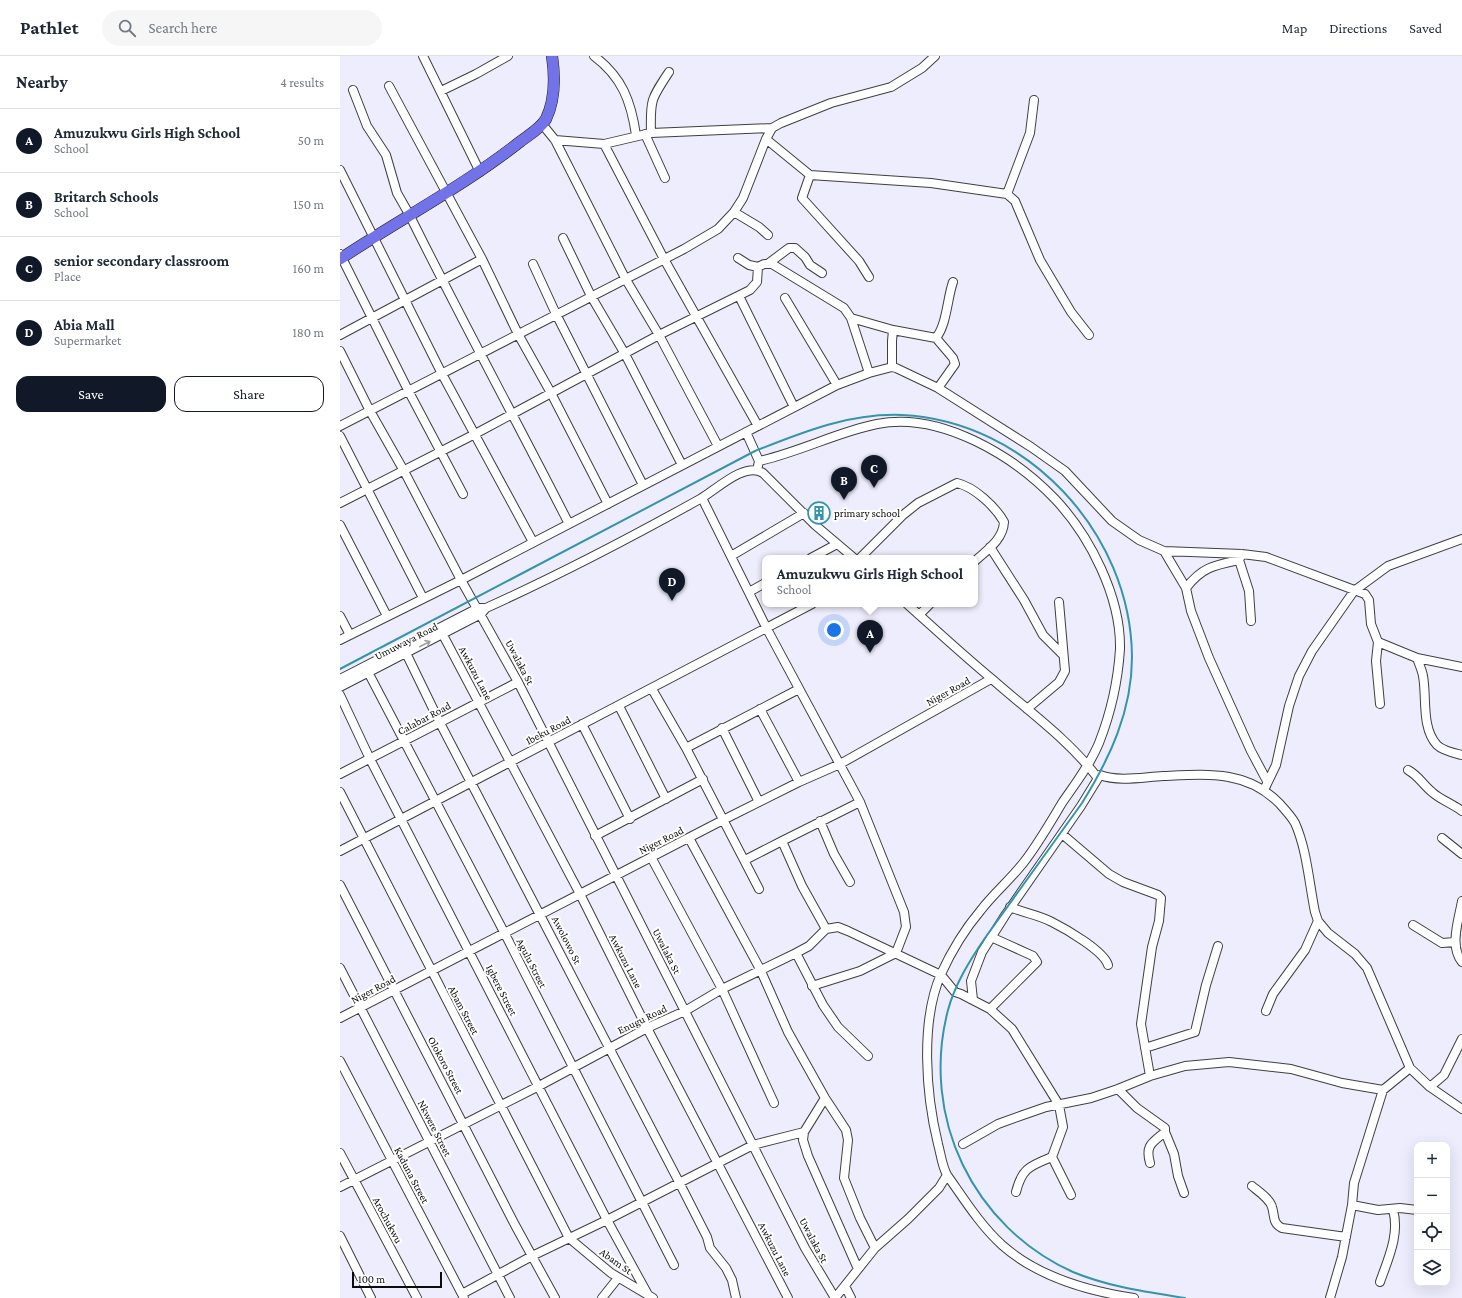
<!DOCTYPE html>
<meta charset="utf-8">
<style>
:root{--surface:#fff;--page:#f6f6f7;--text:#1f2937;--muted:#747a83;--line:#e0e1e3;--accent:#111827}
body{margin:0;font-family:"Crimson Pro",serif;background:var(--page);color:var(--text)}
.controls{position:absolute;right:12px;bottom:12px;display:grid;overflow:hidden;border-radius:8px;box-shadow:0 4px 16px #0002}
.controls button{width:36px;height:36px;display:grid;place-items:center;padding:0;border:0;border-bottom:1px solid var(--line);background:var(--surface);color:var(--text);font:20px sans-serif}
.scale{position:absolute;left:12px;bottom:10px;width:90px;box-sizing:border-box;padding-left:4px;border:2px solid #0c0c0c;border-top:0;font-size:11px;line-height:14px;white-space:nowrap;color:#0c0c0c;-webkit-text-stroke:3px #fff;paint-order:stroke}
.you{position:absolute;left:494px;top:574px;width:14px;height:14px;margin:-10px;border:3px solid #fff;border-radius:50%;background:#1a73e8;box-shadow:0 0 0 6px #1a73e833}
.badge{display:grid;place-items:center;width:26px;height:26px;border-radius:50%;background:var(--accent);color:#fff;font-size:13px;font-weight:700}
.pin{position:absolute;translate:-50% -33px;filter:drop-shadow(0 1px 2px #0008)}
.pin::after{content:'';position:absolute;top:21px;width:14px;height:12px;background:inherit;clip-path:polygon(0 0,100% 0,50% 100%)}
.popup{position:absolute;left:422px;top:499px;width:216px;height:52px;box-sizing:border-box;display:grid;place-content:center;border-radius:8px;background:var(--surface);filter:drop-shadow(0 1px 3px #0005);font-size:13px;white-space:nowrap;color:var(--muted)}
.popup b{font-size:15px;color:var(--text)}
.popup::after{content:'';position:absolute;left:50%;top:100%;margin-left:-8px;border:8px solid transparent;border-top-color:var(--surface)}
.list{margin:0;padding:0;list-style:none}
h2{display:flex;justify-content:space-between;align-items:center;height:52px;margin:0;padding:0 16px;font-size:17px}
h2 small{font-size:13px;font-weight:400;color:var(--muted)}
.list li{display:grid;grid-template-columns:26px 1fr auto;gap:12px;align-items:center;box-sizing:border-box;height:64px;padding:0 16px;border-top:1px solid var(--line)}
.list b{display:block;font-size:15px;white-space:nowrap}
.list p{margin:0;font-size:13px;white-space:nowrap;color:var(--muted)}
.list em{font-size:13px;font-style:normal;color:var(--muted)}
.actions{display:flex;gap:8px;padding:12px 16px}
.actions a{flex:1;padding:9px 0;border:1px solid var(--accent);border-radius:12px;text-align:center;font-size:14px;color:var(--accent)}
.actions .main{background:var(--accent);color:#fff}
.icon{flex:none;width:22px;height:22px;fill:none;stroke:currentColor;stroke-width:2;stroke-linecap:round;stroke-linejoin:round}
.map{position:relative;flex:none;width:1122px;height:1242px;overflow:hidden}
header{display:flex;align-items:center;gap:24px;box-sizing:border-box;height:56px;padding:0 20px;background:var(--surface);border-bottom:1px solid var(--line)}
header strong{font-size:19px}
nav{display:flex;gap:22px;margin-inline-start:auto;font-size:14px}
.search{width:280px;height:36px;background:var(--page);display:flex;align-items:center;gap:10px;box-sizing:border-box;padding:0 14px;border-radius:22px;color:var(--muted);font-size:15px}
main{display:flex}
aside{flex:1;background:var(--surface)}
.map>svg:first-child{display:block}
.lines{fill:none;stroke-linecap:round;stroke-linejoin:round}
.minor-casing{stroke:#3f3f3f;stroke-width:10}
.major-casing{stroke:#1d1d1d;stroke-width:12}
.minor{stroke:#fff;stroke-width:8}
.major{stroke:#7272e9;stroke-width:11}
.rail{stroke:#3594ac;stroke-width:2}
.oneway{stroke:#9e9e9e}
.labels{text-anchor:middle;stroke-width:4;stroke-linejoin:round;paint-order:stroke}
.poi-label{font-size:11px;fill:#0c0c0c;stroke:#fff;text-anchor:start}
.street-label{font-size:11px;fill:#0c0c0c;stroke:#fff}
</style>
<header>
<strong>Pathlet</strong>
<div class="search"><svg class="icon" aria-label="search" viewBox="0 0 24 24"><circle cx="10" cy="10" r="6"/><path d="M15 15l6 6"/></svg>Search here</div>
<nav><a>Map</a><a>Directions</a><a>Saved</a></nav>
</header>
<main>
<aside>
<h2>Nearby<small>4 results</small></h2>
<ul class="list">
<li><span class="badge">A</span><div><b>Amuzukwu Girls High School</b><p>School</p></div><em>50 m</em></li>
<li><span class="badge">B</span><div><b>Britarch Schools</b><p>School</p></div><em>150 m</em></li>
<li><span class="badge">C</span><div><b>senior secondary classroom</b><p>Place</p></div><em>160 m</em></li>
<li><span class="badge">D</span><div><b>Abia Mall</b><p>Supermarket</p></div><em>180 m</em></li>
</ul>
<div class="actions"><a class="main">Save</a><a>Share</a></div>
</aside>
<div class="map">
<svg width="1122" height="1242" viewBox="0 0 1122 1242">
<rect width="100%" height="100%" fill="#eeedfd"/>
<g class="lines">
<g class="minor-casing">
<path id="minor" d="M 83,0 L 140,116
M 254,0 C 282,21 291,45 296,79
M 49,30 L 142,203 L 178,278 L 211,337 L 268,448
M 13,34 L 27,70 L 46,99 L 57,137 L 69,158 C 121,263 176,364 229,468
M 101,35 L 136,18 L 168,0
M 202,68 L 215,84 L 285,222 L 319,279 L 378,390
M 311,77 C 310,44 311,43 329,16
M 305,78 L 325,122
M 426,83 L 470,119 L 591,127 L 667,138 L 675,145 L 700,204 L 731,256 L 749,279
M 215,84 L 264,88 L 311,77 L 432,72
M 264,88 L 324,203 L 418,370
M 0,114 L 102,318 L 193,486
M 470,119 L 462,142 L 519,205 L 529,221
M 667,138 L 690,77 L 694,44
M 394,156 L 419,171 L 428,179
M 223,182 L 251,240 L 285,298 L 342,409
M 0,198 L 69,336 L 123,438
M 429,207 L 449,192 L 455,192 L 465,201 L 470,209 L 482,217
M 193,208 L 216,258 L 303,429
M 418,211 L 424,208 L 432,208 L 504,252 L 511,262 L 529,317
M 399,240 L 454,351
M 445,242 L 497,329
M 511,262 L 553,274
M 0,279 L 142,203
M 596,282 C 607,268 607,243 613,226
M 0,295 L 30,355 L 64,415 L 121,524 L 178,626 L 465,1192 L 495,1242
M 552,311 L 552,285 L 553,274 L 596,282 L 613,302 L 615,308 L 598,332
M 0,370 L 344,193 L 378,173 L 394,156 L 403,142 L 426,83 L 432,72 L 441,67 L 491,47 L 551,31 L 582,12 L 595,0
M 406,376 L 419,405 L 418,410
M 0,380 L 83,542
M 419,405 C 460,396 497,376 537,368 C 600,355 674,400 715,443 C 750,480 781,541 780,593 C 778,624 770,659 759,687 C 750,709 735,728 722,747 C 710,767 698,788 684,806 C 671,823 654,837 641,854 C 625,873 611,896 601,918 C 580,966 586,1039 598,1088 C 601,1099 602,1110 607,1119 L 599,1132 L 568,1163 L 535,1192 L 495,1242
M 362,442 L 427,573 L 520,746 L 564,856 L 566,871 L 556,897 L 520,915 L 472,930
M 0,447 L 135,378 L 319,279 L 410,234 L 417,226 L 418,211 L 409,209 L 398,202
M 0,469 L 47,560
M 650,491 L 684,544 L 703,579 L 722,598
M 824,495 L 846,532 L 851,555 L 869,602 L 911,695 L 927,725
M 391,500 L 464,457
M 471,502 L 497,488
M 520,502 L 563,459 L 578,447 L 617,427 C 634,431 655,450 664,466 C 663,484 647,494 635,505
M 899,504 L 909,535 L 911,565
M 846,532 C 862,511 875,509 899,504 L 902,498
M 409,536 L 425,527
M 567,548 C 595,573 623,599 652,623 C 688,655 728,683 757,721 L 760,719 C 779,726 803,721 823,720 C 867,718 907,714 940,748 C 945,754 951,760 955,767 C 967,794 969,827 975,856 L 978,865 L 988,877 L 1015,898 L 1027,912 L 1070,1012 L 1090,1031 L 1122,1053
M 579,559 L 590,548
M 0,560 L 10,579
M 103,579 L 240,838 L 307,972 L 448,1242
M 0,584 L 121,524 L 497,329 L 529,317 L 552,311 L 556,312 L 598,332 L 691,391 L 725,415 L 772,465 L 799,484 L 824,495 L 902,498 L 926,501 L 1025,538 L 1029,544 L 1031,568 L 1038,586 L 1077,602 L 1122,611
M 1038,586 L 1036,605 L 1040,648
M 66,597 L 100,667 L 339,1126 L 367,1181 L 370,1192 L 386,1212 L 392,1224 L 396,1242
M 1077,602 C 1079,608 1082,614 1083,620 C 1087,641 1081,672 1097,689 C 1103,695 1114,697 1122,699
M 28,616 L 165,878 L 334,1209
M 0,623 L 138,552 L 143,552
M 0,631 L 141,558 L 146,552 C 219,519 290,482 360,443 C 376,434 405,405 423,417 L 475,469 L 514,502
M 312,633 L 346,692 L 419,833
M 0,639 L 30,703 L 267,1164 L 307,1237
M 279,650 L 326,743
M 420,653 L 459,726
M 687,653 L 719,626 L 725,615 L 719,546
M 242,668 L 290,763
M 382,672 L 419,746
M 346,692 L 459,633
M 1068,714 C 1079,720 1083,729 1092,736 C 1099,743 1113,748 1122,755
M 0,718 L 178,626
M 924,734 L 936,709 L 949,650 L 959,620 L 972,595 L 1014,535 L 1048,510 L 1122,483
M 0,736 L 229,1182 L 271,1217 L 313,1242
M 480,765 L 494,798 L 510,826
M 722,778 L 769,818 L 783,826 L 818,839 L 821,842 L 819,865 L 812,891 L 801,968 L 810,1020
M 255,780 L 363,723
M 349,782 L 420,913 L 448,976 L 485,1042 L 506,1074 L 508,1084 L 504,1122 L 520,1162 L 535,1192
M 1102,782 L 1122,798
M 442,785 L 520,746
M 0,795 L 472,548
M 311,801 L 382,933 L 434,1047
M 0,829 L 175,1169 L 215,1242
M 1122,845 C 1119,863 1109,890 1122,906
M 670,851 C 684,857 699,859 712,866 C 726,873 764,895 768,909
M 1073,869 L 1102,887 L 1115,886
M 486,873 L 498,871 L 508,875 L 601,919 L 615,936 L 621,938 L 650,953 L 672,973 L 719,1049 L 723,1071 L 712,1101 C 690,1110 682,1112 676,1136
M 456,897 L 483,949 L 498,971 L 528,1000
M 0,912 L 170,1242
M 633,944 L 631,925 L 642,896 L 666,858 L 741,750 L 760,719
M 650,953 L 697,906 L 693,900 L 651,881
M 926,955 L 933,938 L 965,894 L 978,865
M 0,962 L 383,764 L 459,726 L 500,708 L 651,623
M 805,992 L 855,976 L 866,929 L 878,890
M 0,1005 L 124,1242
M 1090,1031 L 1104,1019 L 1122,983
M 778,1033 L 797,1052 L 825,1072 L 825,1076 C 812,1087 805,1089 810,1107
M 464,1076 L 463,1084 L 468,1100 L 518,1213
M 825,1076 L 834,1098 L 838,1120 L 844,1137
M 623,1088 L 658,1068 L 683,1059 L 706,1051 L 751,1042 L 778,1033 L 810,1020 L 845,1010 L 889,1006 L 951,1013 L 1002,1027 L 1043,1034 L 1070,1012
M 0,1097 L 77,1242
M 712,1101 L 731,1139
M 607,1119 C 624,1143 640,1169 662,1189 C 698,1221 747,1235 794,1242
M 912,1130 C 918,1135 930,1143 932,1151 C 935,1160 932,1167 942,1172 L 1006,1181
M 0,1131 L 199,1030 L 307,972 L 345,955 L 382,933 L 456,897 L 469,890 L 486,873 L 462,830 L 442,785 L 405,804
M 1012,1149 L 1038,1154 L 1060,1152 L 1077,1154
M 0,1180 L 31,1242
M 1040,1226 C 1048,1203 1060,1178 1053,1154
M 505,1230 L 511,1242
M 122,1238 L 192,1200 L 267,1164 L 413,1089 L 464,1076 L 485,1042
M 262,1242 L 278,1222
M 990,1242 L 1002,1201 L 1012,1149 L 1014,1127 L 1043,1034"/>
</g>
<g class="major-casing">
<path id="major" d="M 0,203 C 60,163 124,130 181,85 C 189,79 201,72 206,63 C 215,44 215,20 212,0"/>
</g>
<use href="#minor" class="minor"/>
<use href="#major" class="major"/>
<path class="rail" d="M 0,613 L 415,395 C 463,376 509,357 562,359 C 687,365 791,477 792,601 C 792,655 770,702 742,747 L 645,882 C 630,904 615,928 608,954 C 580,1061 633,1171 733,1216 C 769,1231 807,1236 845,1242"/>
</g>
<defs><path id="oneway-shaft" d="M-6 0H5M1.5-3L5.5 0L1.5 3" fill="none" stroke-width="1.6" stroke-linecap="round" stroke-linejoin="round"/></defs>
<use class="oneway" href="#oneway-shaft" transform="translate(85 588) rotate(-27)"/>
<defs>
<g id="building-ring" transform="scale(1.15)"><circle r="9.5" fill="#fff" stroke="#3594ac" stroke-width="1.5"/><path d="M-4-6H4V6H1V3H-1V6H-4ZM-2.5-4.3h1.7v1.8h-1.7ZM.8-4.3h1.7v1.8H.8ZM-2.5-1h1.7V.8h-1.7ZM.8-1h1.7V.8H.8Z" fill="#3594ac"/></g>
</defs>
<g fill-rule="evenodd">
<use href="#building-ring" x="479" y="457"/>
</g>
<g class="labels">
<g class="poi-label">
<text x="494" y="461">primary school</text>
</g>
<g class="street-label">
<text transform="translate(66 585) rotate(-27)" y="4">Umuwaya Road</text>
<text transform="translate(180 606) rotate(62)" y="4">Uwalaka St</text>
<text transform="translate(136 617) rotate(62)" y="4">Awkuzu Lane</text>
<text transform="translate(608 635) rotate(-29)" y="4">Niger Road</text>
<text transform="translate(84 662) rotate(-28)" y="4">Calabar Road</text>
<text transform="translate(208 674) rotate(-28)" y="4">Ibeku Road</text>
<text transform="translate(321 784) rotate(-27)" y="4">Niger Road</text>
<text transform="translate(227 884) rotate(63)" y="4">Awolowo St</text>
<text transform="translate(327 895) rotate(63)" y="4">Uwalaka St</text>
<text transform="translate(286 905) rotate(63)" y="4">Awkuzu Lane</text>
<text transform="translate(192 907) rotate(63)" y="4">Agulu Street</text>
<text transform="translate(33 933) rotate(-28)" y="4">Niger Road</text>
<text transform="translate(162 934) rotate(63)" y="4">Igbere Street</text>
<text transform="translate(124 954) rotate(62)" y="4">Abam Street</text>
<text transform="translate(302 963) rotate(-26)" y="4">Enugu Road</text>
<text transform="translate(106 1009) rotate(62)" y="4">Olokoro Street</text>
<text transform="translate(95 1072) rotate(63)" y="4">Nkwere Street</text>
<text transform="translate(72 1119) rotate(62)" y="4">Kaduna Street</text>
<text transform="translate(48 1164) rotate(62)" y="4">Arochukwu</text>
<text transform="translate(474 1184) rotate(62)" y="4">Uwalaka St</text>
<text transform="translate(435 1193) rotate(63)" y="4">Awkuzu Lane</text>
<text transform="translate(276 1205) rotate(35)" y="4">Abam St</text>
</g>
</g>
</svg>
<div class="controls">
<button>+</button>
<button>−</button>
<button><svg class="icon" aria-label="locate" viewBox="0 0 24 24"><circle cx="12" cy="12" r="6"/><path d="M12 2v4M12 18v4M2 12h4M18 12h4"/></svg></button>
<button><svg class="icon" aria-label="layers" viewBox="0 0 24 24"><path d="M12 4l9 5-9 5-9-5zM3 14l9 5 9-5"/></svg></button>
</div>
<div class="scale">100 m</div>
<div class="you"></div>
<div class="pin badge" style="left:530px;top:597px">A</div>
<div class="popup"><b>Amuzukwu Girls High School</b>School</div>
<div class="pin badge" style="left:504px;top:444px">B</div>
<div class="pin badge" style="left:534px;top:432px">C</div>
<div class="pin badge" style="left:332px;top:545px">D</div>
</div>
</main>
